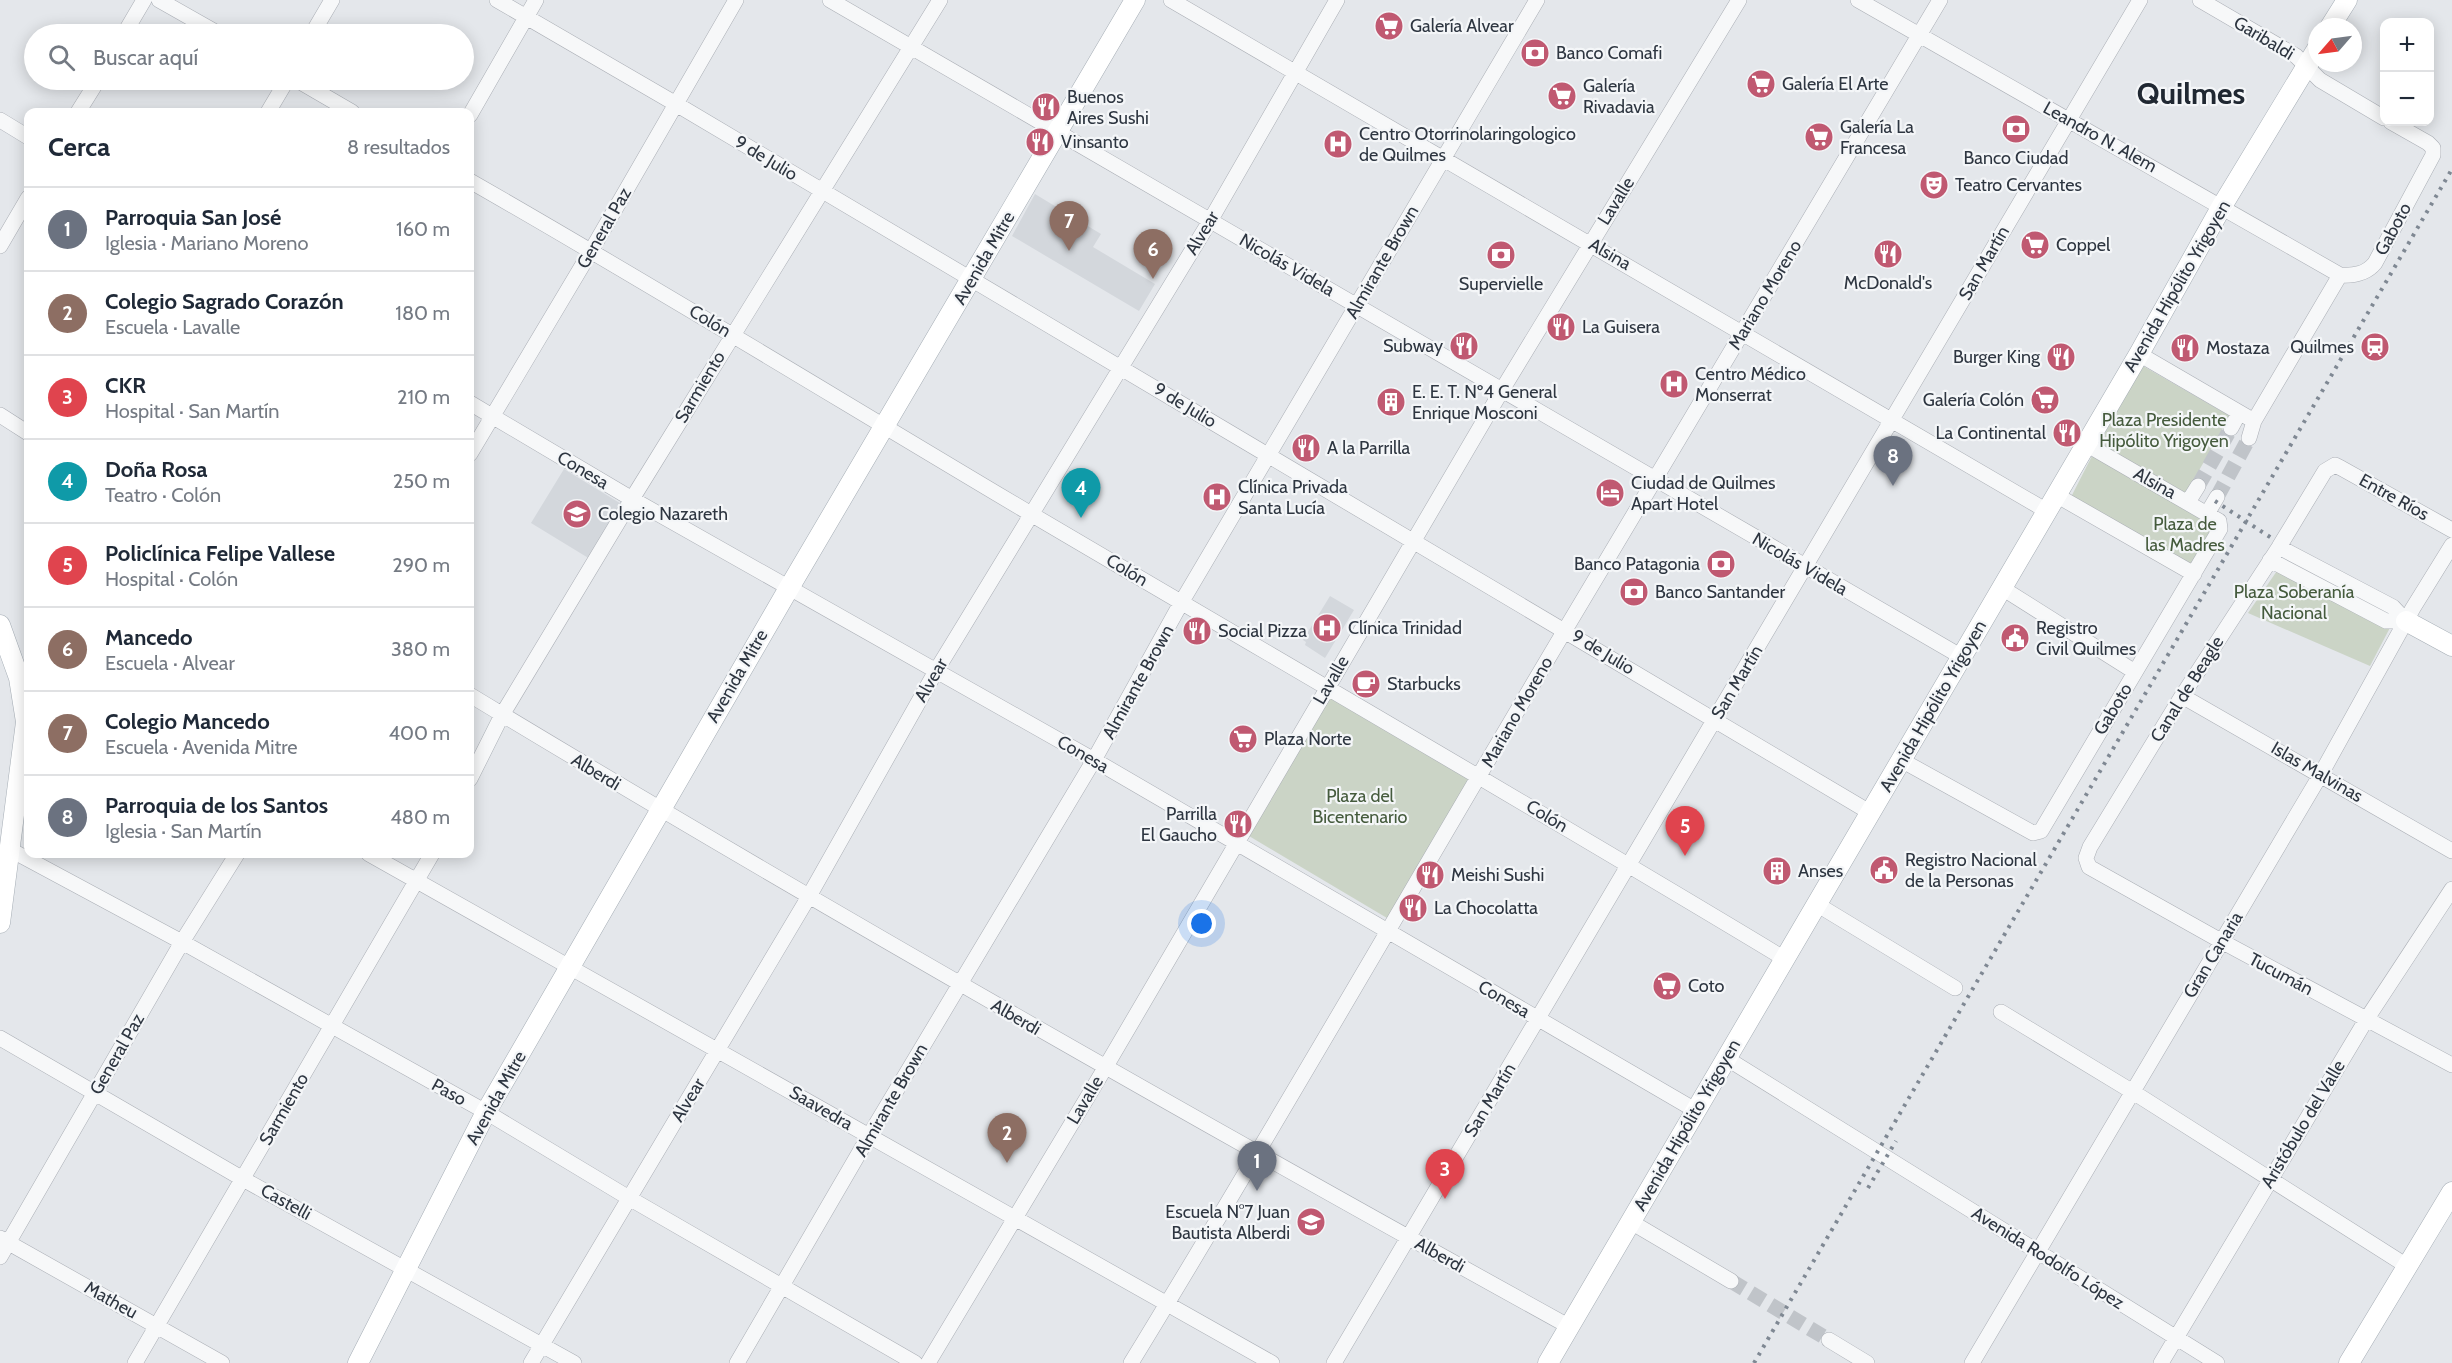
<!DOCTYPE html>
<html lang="es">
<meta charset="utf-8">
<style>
:root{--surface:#fff;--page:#f6f6f7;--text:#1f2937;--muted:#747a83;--line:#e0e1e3;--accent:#c05971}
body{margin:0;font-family:Cabin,sans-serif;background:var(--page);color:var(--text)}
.controls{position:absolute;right:18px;top:18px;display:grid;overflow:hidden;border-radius:12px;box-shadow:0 3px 15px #0003}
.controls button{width:54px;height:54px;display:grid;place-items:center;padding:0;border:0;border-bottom:2px solid var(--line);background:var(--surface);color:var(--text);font:30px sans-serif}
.compass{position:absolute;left:2308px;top:18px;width:54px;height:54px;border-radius:50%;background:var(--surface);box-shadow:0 3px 15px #0003;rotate:242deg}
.you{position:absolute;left:1202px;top:924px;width:21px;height:21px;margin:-15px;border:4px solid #fff;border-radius:50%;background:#1a73e8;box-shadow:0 0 0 9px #1a73e833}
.badge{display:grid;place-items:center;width:39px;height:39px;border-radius:50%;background:var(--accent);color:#fff;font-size:20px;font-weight:700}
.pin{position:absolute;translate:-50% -50px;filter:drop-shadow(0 2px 3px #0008)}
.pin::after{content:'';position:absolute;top:32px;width:21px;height:18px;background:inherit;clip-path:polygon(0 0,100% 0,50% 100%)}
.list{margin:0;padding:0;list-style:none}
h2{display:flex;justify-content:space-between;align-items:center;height:78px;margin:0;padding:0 24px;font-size:26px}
h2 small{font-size:20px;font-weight:400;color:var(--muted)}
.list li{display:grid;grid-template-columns:39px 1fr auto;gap:18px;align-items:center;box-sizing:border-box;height:84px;padding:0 24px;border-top:2px solid var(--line)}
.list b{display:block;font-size:22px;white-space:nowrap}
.list p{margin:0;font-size:20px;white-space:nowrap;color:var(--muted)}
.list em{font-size:20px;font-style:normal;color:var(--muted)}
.icon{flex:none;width:33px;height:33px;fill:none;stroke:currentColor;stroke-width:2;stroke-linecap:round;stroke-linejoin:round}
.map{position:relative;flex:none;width:2452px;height:1363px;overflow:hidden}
.search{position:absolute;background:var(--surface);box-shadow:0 3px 15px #0003;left:24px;top:24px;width:450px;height:66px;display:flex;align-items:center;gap:15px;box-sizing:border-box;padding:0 21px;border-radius:33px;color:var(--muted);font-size:22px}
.panel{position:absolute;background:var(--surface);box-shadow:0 3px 15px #0003;left:24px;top:108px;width:450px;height:750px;border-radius:12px}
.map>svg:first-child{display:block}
.built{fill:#d3d7dc}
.green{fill:#cbd4c6}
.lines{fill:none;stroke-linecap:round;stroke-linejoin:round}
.minor-tunnel{stroke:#c0c4c9;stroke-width:15;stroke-dasharray:15 8;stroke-linecap:butt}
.minor-casing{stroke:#aaaeb5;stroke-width:16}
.major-casing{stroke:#a5adb5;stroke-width:21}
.minor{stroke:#f7f8f9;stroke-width:15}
.major{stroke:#fff;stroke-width:20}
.rail{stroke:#7f8893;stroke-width:4;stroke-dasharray:3 6;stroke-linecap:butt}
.labels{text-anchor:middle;stroke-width:4.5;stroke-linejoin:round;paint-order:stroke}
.poi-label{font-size:18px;fill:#2e3641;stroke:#f4f6f8;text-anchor:start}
.street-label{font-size:18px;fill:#2e3641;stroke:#f4f6f8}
.park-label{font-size:18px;fill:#455b3d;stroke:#f4f6f8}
.town-label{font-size:30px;font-weight:bold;fill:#202832;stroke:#f4f6f8}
</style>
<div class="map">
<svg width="2452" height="1363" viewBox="0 0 2452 1363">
<rect width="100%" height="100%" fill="#e4e7eb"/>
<path class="built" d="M 1035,194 L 1101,234 L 1093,247 L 1155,284 L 1139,311 L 1012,236 Z
M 564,469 L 623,505 L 590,559 L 531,523 Z
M 1330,596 L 1354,610 L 1325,658 L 1305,645 L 1306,642 L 1303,640 Z"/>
<path class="green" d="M 2143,366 L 2230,416 L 2185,495 L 2098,445 Z
M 2092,456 L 2218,525 L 2196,567 L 2071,497 Z
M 2281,565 L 2394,620 L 2370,666 L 2248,613 Z
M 1332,693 L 1472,775 L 1387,918 L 1249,836 Z"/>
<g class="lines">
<path class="minor-tunnel" d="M 2198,486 L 2231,428
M 2217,497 L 2249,438
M 1731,1281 L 1829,1340"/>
<g class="minor-casing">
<path id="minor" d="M 159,0 L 219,34
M 497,0 L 676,104 L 1871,813
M 830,0 L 1962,657
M 1171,0 L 2047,511
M 1858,0 L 2340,275 C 2354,276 2366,274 2375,263 L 2433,155 L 2433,148 L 2428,143 L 2391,122
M 2200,0 L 2296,56 L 2320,80 L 2384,118
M 124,34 L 144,0
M 312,34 L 332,0
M 297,80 L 352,112
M 78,112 L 98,80
M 268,112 L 287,80
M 470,115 L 536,0
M 0,120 L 28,137
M 470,181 C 659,289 844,403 1031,514 C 1282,662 1535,808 1785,959
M 0,246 L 28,198
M 2139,354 L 2254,421
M 470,403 L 632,499 L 1094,760 L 1695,1110
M 0,415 L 28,433
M 2231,428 L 2239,413
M 2249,438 L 2254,421 L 2340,275
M 470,454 L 591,251 L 736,0
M 2056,495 L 2194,574
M 2188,502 L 2198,486
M 2207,514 L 2217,497
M 2452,530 L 2341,468 L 2335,465 L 2325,471 L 2279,547 L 2182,696 L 2090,847 L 2086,858 L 2089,867 L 2221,941 L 2452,1065
M 2279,547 L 2393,607 L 2406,621
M 2270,560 L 2386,621 L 2406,621
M 2002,588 L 2135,672
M 470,695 C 832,914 1199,1122 1570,1327
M 2182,696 L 2452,851
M 1901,760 L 2033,833 L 2041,831 L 2220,529 L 2219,521 L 2086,444
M 470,779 L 502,715 L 632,499 L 940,0
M 9,849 L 182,942 L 486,1112 L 629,1198 L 915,1363
M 369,854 L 1272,1363
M 1818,905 L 1955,988
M 2001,1012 L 2133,1092 L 2407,1266
M 0,1038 L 243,1179 L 574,1363
M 1726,1058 L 2217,1363
M 1631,1222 L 1731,1281
M 0,1238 L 222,1363
M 0,1257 L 182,942 L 237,854
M 1829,1340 L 1867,1363
M 135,1363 L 432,854
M 531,1363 L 808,898 L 936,671 L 1210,221 L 1337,0
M 737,1363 L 869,1136 L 1094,760 L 1181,603 L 1537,0
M 928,1363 L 1105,1068 L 1502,390 L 1739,0
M 1131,1363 C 1279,1121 1420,874 1565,630 C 1690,420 1816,210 1940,0
M 1334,1363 L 2140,0
M 1972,1363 L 2321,774 L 2413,608 L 2452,545
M 2161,1363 L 2366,1020 L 2452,889"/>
</g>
<g class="major-casing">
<path id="major" d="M 2330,27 L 2347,0
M 2406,621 L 2452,646
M 0,625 L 19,678 L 26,722 L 0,923
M 358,1363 L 486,1112 L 789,588 L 1135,0
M 1548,1363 L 2139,354 L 2222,206 L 2317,49
M 2349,1363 L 2452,1192"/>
</g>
<use href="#minor" class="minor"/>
<use href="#major" class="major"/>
<path class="rail" d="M 2215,501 L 2273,539
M 1868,1188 L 1896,1141
M 1754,1363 L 2452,169"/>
</g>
<defs>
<g id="supermarket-disc" transform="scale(1.5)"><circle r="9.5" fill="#c05971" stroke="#f4f6f8"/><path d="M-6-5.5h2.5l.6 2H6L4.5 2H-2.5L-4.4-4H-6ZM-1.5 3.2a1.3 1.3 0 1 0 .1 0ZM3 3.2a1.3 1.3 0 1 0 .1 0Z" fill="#fff"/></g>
<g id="bank-disc" transform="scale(1.5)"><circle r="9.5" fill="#c05971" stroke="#f4f6f8"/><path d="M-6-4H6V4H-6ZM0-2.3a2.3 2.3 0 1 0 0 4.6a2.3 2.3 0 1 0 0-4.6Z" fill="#fff"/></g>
<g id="restaurant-disc" transform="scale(1.5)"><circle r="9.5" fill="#c05971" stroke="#f4f6f8"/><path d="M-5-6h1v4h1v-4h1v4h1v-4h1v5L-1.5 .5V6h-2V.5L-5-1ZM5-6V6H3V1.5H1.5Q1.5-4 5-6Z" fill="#fff"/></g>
<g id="hospital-disc" transform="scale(1.5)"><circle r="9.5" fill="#c05971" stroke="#f4f6f8"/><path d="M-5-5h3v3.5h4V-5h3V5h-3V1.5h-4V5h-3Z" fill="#fff"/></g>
<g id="theatre-disc" transform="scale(1.5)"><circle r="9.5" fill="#c05971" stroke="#f4f6f8"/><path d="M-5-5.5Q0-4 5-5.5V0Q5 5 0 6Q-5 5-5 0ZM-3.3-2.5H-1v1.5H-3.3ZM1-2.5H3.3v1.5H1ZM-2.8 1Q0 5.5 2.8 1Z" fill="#fff"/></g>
<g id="station-disc" transform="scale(1.5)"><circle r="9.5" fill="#c05971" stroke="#f4f6f8"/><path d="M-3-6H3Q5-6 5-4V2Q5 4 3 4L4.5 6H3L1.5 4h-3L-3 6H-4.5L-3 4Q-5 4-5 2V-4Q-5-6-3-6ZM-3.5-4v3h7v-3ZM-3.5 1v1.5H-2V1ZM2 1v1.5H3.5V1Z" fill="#fff"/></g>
<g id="building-disc" transform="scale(1.5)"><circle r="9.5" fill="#c05971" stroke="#f4f6f8"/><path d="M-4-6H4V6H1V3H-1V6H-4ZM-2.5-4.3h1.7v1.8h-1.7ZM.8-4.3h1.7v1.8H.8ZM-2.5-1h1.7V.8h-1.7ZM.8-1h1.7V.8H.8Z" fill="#fff"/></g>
<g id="hotel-disc" transform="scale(1.5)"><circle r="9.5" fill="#c05971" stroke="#f4f6f8"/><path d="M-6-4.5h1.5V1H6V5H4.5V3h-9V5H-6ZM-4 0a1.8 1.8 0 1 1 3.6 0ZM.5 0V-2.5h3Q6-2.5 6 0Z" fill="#fff"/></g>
<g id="school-disc" transform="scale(1.5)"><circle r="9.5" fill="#c05971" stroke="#f4f6f8"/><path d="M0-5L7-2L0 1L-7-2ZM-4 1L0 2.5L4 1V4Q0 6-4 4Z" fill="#fff"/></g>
<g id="civic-disc" transform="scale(1.5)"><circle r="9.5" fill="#c05971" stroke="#f4f6f8"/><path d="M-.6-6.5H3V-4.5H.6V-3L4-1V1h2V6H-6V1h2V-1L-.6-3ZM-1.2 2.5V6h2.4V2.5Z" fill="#fff"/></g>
<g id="cafe-disc" transform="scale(1.5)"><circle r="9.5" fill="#c05971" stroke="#f4f6f8"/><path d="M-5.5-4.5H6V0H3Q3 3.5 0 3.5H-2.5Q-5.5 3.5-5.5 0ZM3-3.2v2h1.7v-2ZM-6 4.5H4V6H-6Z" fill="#fff"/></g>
</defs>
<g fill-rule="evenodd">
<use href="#supermarket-disc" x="1389" y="26"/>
<use href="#bank-disc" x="1535" y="53"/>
<use href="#supermarket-disc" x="1761" y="84"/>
<use href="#supermarket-disc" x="1562" y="96"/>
<use href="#restaurant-disc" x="1046" y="107"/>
<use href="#bank-disc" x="2016" y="129"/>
<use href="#supermarket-disc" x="1819" y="137"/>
<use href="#restaurant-disc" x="1040" y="142"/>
<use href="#hospital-disc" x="1338" y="144"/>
<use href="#theatre-disc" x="1934" y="185"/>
<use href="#supermarket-disc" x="2035" y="245"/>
<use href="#restaurant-disc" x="1888" y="254"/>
<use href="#bank-disc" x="1501" y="255"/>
<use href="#restaurant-disc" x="1561" y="327"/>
<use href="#restaurant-disc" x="1464" y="346"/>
<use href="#station-disc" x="2375" y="347"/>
<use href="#restaurant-disc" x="2185" y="348"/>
<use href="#restaurant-disc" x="2061" y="357"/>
<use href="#hospital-disc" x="1674" y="384"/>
<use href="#supermarket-disc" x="2045" y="400"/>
<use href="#building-disc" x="1391" y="402"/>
<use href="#restaurant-disc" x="2067" y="433"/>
<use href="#restaurant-disc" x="1306" y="448"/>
<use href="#hotel-disc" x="1610" y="493"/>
<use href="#hospital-disc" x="1217" y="497"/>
<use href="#school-disc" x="577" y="514"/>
<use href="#bank-disc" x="1721" y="564"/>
<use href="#bank-disc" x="1634" y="592"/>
<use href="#hospital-disc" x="1327" y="628"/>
<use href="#restaurant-disc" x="1197" y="631"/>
<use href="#civic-disc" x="2015" y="638"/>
<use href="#cafe-disc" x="1366" y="684"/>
<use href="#supermarket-disc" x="1243" y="739"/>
<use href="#restaurant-disc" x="1238" y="824"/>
<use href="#civic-disc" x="1884" y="870"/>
<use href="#building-disc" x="1777" y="871"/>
<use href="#restaurant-disc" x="1430" y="875"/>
<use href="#restaurant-disc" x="1413" y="908"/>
<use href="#supermarket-disc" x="1667" y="986"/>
<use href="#school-disc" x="1311" y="1222"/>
</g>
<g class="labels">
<g class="poi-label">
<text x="1410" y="32">Galería Alvear</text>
<text x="1556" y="59">Banco Comafi</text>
<text x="1782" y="90">Galería El Arte</text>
<text x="1583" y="92">Galería<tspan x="1583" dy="21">Rivadavia</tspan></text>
<text x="1067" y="103">Buenos<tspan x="1067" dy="21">Aires Sushi</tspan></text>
<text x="1840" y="133">Galería La<tspan x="1840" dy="21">Francesa</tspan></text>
<text x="1359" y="140">Centro Otorrinolaringologico<tspan x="1359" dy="21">de Quilmes</tspan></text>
<text x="1061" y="148">Vinsanto</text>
<text x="2016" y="164" text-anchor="middle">Banco Ciudad</text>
<text x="1955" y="191">Teatro Cervantes</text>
<text x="2056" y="251">Coppel</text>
<text x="1888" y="289" text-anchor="middle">McDonald's</text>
<text x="1501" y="290" text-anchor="middle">Supervielle</text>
<text x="1582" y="333">La Guisera</text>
<text x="1443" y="352" text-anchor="end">Subway</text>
<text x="2354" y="353" text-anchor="end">Quilmes</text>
<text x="2206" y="354">Mostaza</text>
<text x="2040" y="363" text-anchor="end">Burger King</text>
<text x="1695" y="380">Centro Médico<tspan x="1695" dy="21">Monserrat</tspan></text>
<text x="1412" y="398">E. E. T. Nº4 General<tspan x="1412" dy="21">Enrique Mosconi</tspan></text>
<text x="2024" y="406" text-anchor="end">Galería Colón</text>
<text x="2046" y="439" text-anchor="end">La Continental</text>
<text x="1327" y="454">A la Parrilla</text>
<text x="1631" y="489">Ciudad de Quilmes<tspan x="1631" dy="21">Apart Hotel</tspan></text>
<text x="1238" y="493">Clínica Privada<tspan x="1238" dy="21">Santa Lucía</tspan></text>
<text x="598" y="520">Colegio Nazareth</text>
<text x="1700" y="570" text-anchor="end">Banco Patagonia</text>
<text x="1655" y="598">Banco Santander</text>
<text x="1348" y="634">Clínica Trinidad</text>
<text x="2036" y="634">Registro<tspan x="2036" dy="21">Civil Quilmes</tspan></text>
<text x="1218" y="637">Social Pizza</text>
<text x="1387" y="690">Starbucks</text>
<text x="1264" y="745">Plaza Norte</text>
<text x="1217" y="820" text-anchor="end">Parrilla<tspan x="1217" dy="21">El Gaucho</tspan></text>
<text x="1905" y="866">Registro Nacional<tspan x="1905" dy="21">de la Personas</tspan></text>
<text x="1798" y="877">Anses</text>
<text x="1451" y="881">Meishi Sushi</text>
<text x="1434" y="914">La Chocolatta</text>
<text x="1688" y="992">Coto</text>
<text x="1290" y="1218" text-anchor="end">Escuela N°7 Juan<tspan x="1290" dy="21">Bautista Alberdi</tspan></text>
</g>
<g class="street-label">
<text transform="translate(2264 38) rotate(31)" y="6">Garibaldi</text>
<text transform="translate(2100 137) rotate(29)" y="6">Leandro N. Alem</text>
<text transform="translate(766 158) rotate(31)" y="6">9 de Julio</text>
<text transform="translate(1616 201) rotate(-58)" y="6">Lavalle</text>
<text transform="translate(604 228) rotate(-60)" y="6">General Paz</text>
<text transform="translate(2393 229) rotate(-62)" y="6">Gaboto</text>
<text transform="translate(1202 233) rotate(-59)" y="6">Alvear</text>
<text transform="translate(1610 254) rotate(30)" y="6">Alsina</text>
<text transform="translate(984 258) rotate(-60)" y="6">Avenida Mitre</text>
<text transform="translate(1382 262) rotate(-60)" y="6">Almirante Brown</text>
<text transform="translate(1984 263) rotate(-60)" y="6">San Martín</text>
<text transform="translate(1287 265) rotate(30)" y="6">Nicolás Videla</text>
<text transform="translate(2177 286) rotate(-60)" y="6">Avenida Hipólito Yrigoyen</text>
<text transform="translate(1765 295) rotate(-59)" y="6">Mariano Moreno</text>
<text transform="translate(710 321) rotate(31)" y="6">Colón</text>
<text transform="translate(700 387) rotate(-59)" y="6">Sarmiento</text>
<text transform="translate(1185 405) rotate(31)" y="6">9 de Julio</text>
<text transform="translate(583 470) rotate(31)" y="6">Conesa</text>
<text transform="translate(2155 483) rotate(29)" y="6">Alsina</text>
<text transform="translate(2394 497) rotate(29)" y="6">Entre Ríos</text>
<text transform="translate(1800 564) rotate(30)" y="6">Nicolás Videla</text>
<text transform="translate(1127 570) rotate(31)" y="6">Colón</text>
<text transform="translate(1603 652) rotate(31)" y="6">9 de Julio</text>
<text transform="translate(737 676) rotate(-60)" y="6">Avenida Mitre</text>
<text transform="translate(931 680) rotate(-60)" y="6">Alvear</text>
<text transform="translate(1331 680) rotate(-60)" y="6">Lavalle</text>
<text transform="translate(1138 682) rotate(-61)" y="6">Almirante Brown</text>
<text transform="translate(1737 682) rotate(-59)" y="6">San Martín</text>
<text transform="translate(2187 689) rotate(-58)" y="6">Canal de Beagle</text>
<text transform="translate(1933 706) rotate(-60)" y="6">Avenida Hipólito Yrigoyen</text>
<text transform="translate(2113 709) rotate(-59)" y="6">Gaboto</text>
<text transform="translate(1517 712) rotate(-60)" y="6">Mariano Moreno</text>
<text transform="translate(1083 754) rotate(30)" y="6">Conesa</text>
<text transform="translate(596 772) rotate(31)" y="6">Alberdi</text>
<text transform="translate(2317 772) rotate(30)" y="6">Islas Malvinas</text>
<text transform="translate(1547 816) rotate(31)" y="6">Colón</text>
<text transform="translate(2213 955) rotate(-59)" y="6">Gran Canaria</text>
<text transform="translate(2281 974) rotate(28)" y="6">Tucumán</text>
<text transform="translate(1504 999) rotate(30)" y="6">Conesa</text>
<text transform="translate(1016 1017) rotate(30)" y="6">Alberdi</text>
<text transform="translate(117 1054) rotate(-60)" y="6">General Paz</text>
<text transform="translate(449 1092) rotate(29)" y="6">Paso</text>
<text transform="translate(496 1098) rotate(-61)" y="6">Avenida Mitre</text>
<text transform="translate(688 1100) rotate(-59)" y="6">Alvear</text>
<text transform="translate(891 1100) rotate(-60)" y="6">Almirante Brown</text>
<text transform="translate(1085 1100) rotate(-59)" y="6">Lavalle</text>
<text transform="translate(1490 1100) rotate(-59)" y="6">San Martín</text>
<text transform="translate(821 1108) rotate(30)" y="6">Saavedra</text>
<text transform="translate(284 1109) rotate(-60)" y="6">Sarmiento</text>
<text transform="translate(2303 1124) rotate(-59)" y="6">Aristóbulo del Valle</text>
<text transform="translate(1687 1125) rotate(-60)" y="6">Avenida Hipólito Yrigoyen</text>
<text transform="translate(286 1202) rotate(29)" y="6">Castelli</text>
<text transform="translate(1440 1255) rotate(29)" y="6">Alberdi</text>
<text transform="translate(2048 1258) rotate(32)" y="6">Avenida Rodolfo López</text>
<text transform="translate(111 1300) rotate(29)" y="6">Matheu</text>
</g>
<g class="park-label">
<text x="2164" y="426">Plaza Presidente<tspan x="2164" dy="21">Hipólito Yrigoyen</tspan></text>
<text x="2185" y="530">Plaza de<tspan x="2185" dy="21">las Madres</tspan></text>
<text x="2294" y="598">Plaza Soberanía<tspan x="2294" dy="21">Nacional</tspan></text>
<text x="1360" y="802">Plaza del<tspan x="1360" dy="21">Bicentenario</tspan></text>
</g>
<g class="town-label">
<text x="2191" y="104">Quilmes</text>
</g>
</g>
</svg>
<div class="controls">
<button>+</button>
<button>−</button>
</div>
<svg class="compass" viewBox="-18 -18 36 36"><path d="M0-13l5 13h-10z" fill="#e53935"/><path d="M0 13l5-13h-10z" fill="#747a83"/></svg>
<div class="you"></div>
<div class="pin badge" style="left:1257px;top:1191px;background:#6b7280">1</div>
<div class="pin badge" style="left:1007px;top:1163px;background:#8d6e63">2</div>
<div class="pin badge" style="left:1445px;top:1199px;background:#e0444e">3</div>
<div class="pin badge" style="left:1081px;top:518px;background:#0f9aa8">4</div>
<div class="pin badge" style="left:1685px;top:856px;background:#e0444e">5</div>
<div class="pin badge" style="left:1153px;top:279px;background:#8d6e63">6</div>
<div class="pin badge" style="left:1069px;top:251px;background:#8d6e63">7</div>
<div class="pin badge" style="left:1893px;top:486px;background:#6b7280">8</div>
<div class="search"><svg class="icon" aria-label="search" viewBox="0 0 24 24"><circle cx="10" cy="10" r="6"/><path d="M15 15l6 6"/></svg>Buscar aquí</div>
<section class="panel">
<h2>Cerca<small>8 resultados</small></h2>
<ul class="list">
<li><span class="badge" style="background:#6b7280">1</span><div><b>Parroquia San José</b><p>Iglesia · Mariano Moreno</p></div><em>160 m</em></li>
<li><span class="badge" style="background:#8d6e63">2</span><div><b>Colegio Sagrado Corazón</b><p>Escuela · Lavalle</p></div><em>180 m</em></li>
<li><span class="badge" style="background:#e0444e">3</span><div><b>CKR</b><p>Hospital · San Martín</p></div><em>210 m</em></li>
<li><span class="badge" style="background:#0f9aa8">4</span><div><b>Doña Rosa</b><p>Teatro · Colón</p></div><em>250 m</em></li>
<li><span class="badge" style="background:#e0444e">5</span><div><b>Policlínica Felipe Vallese</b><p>Hospital · Colón</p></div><em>290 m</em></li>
<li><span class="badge" style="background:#8d6e63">6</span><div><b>Mancedo</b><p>Escuela · Alvear</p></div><em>380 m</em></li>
<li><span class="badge" style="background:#8d6e63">7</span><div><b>Colegio Mancedo</b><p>Escuela · Avenida Mitre</p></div><em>400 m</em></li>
<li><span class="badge" style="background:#6b7280">8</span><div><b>Parroquia de los Santos</b><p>Iglesia · San Martín</p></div><em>480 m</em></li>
</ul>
</section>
</div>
